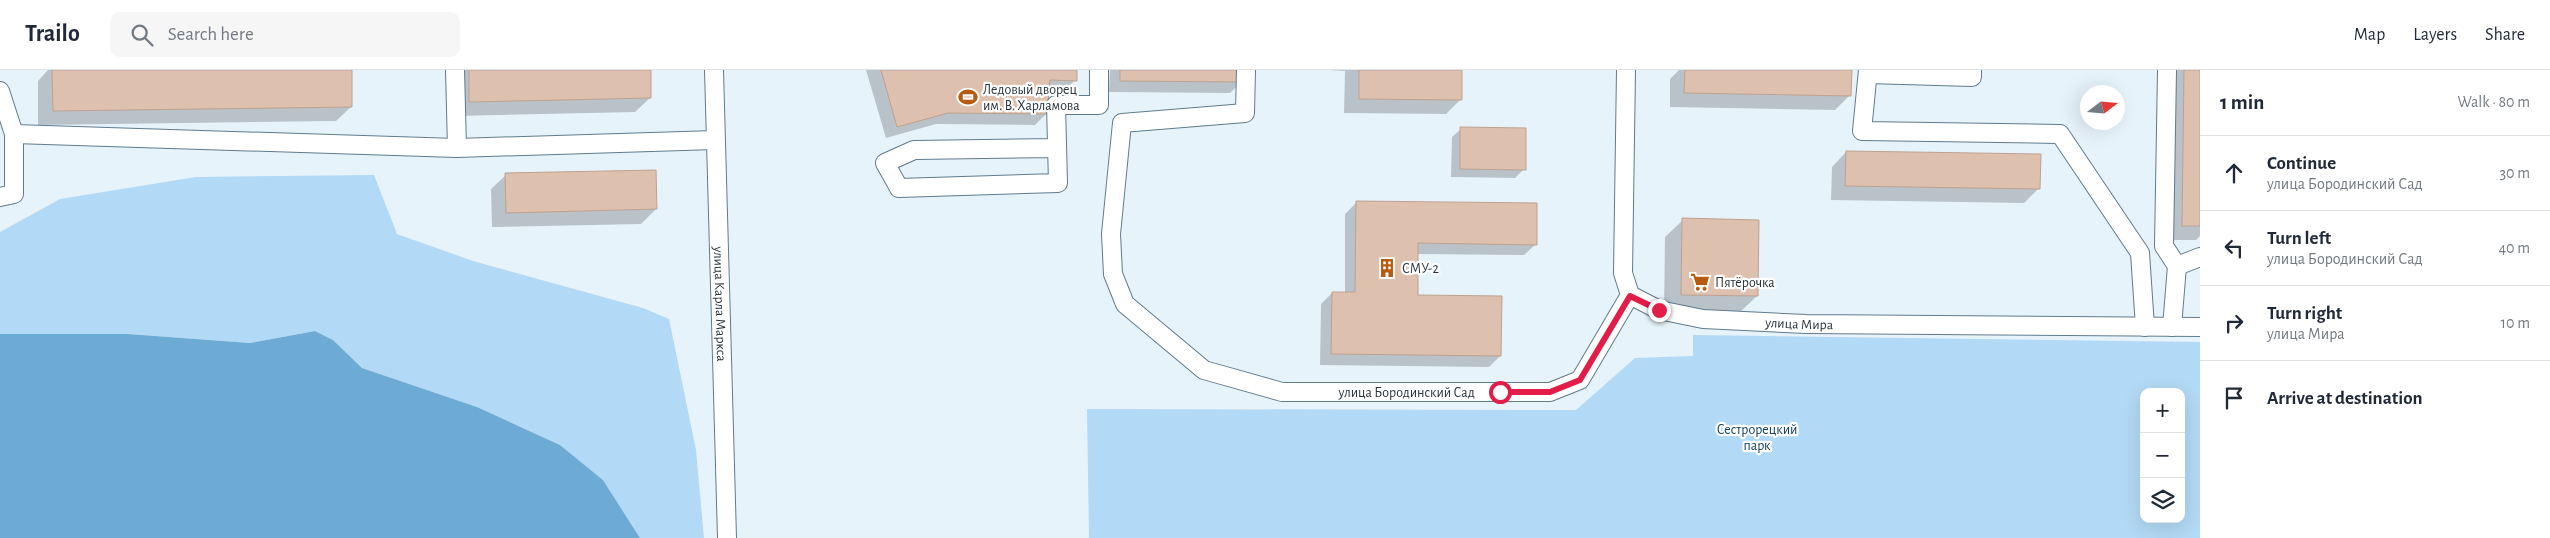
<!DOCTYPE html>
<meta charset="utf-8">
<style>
:root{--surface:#fff;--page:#f6f6f7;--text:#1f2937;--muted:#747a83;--line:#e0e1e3}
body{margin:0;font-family:"Alegreya Sans",sans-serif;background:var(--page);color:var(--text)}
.controls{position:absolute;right:15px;bottom:15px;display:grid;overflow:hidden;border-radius:10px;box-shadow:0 5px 20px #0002}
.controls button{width:45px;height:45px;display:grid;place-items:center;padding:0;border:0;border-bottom:1px solid var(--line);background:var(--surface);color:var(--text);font:25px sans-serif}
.compass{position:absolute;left:2080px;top:15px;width:45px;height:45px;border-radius:50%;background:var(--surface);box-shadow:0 5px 20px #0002;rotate:74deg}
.stop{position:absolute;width:15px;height:15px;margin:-11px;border:4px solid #e11d48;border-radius:50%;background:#fff}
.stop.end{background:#e11d48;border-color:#fff;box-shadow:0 1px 5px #0008}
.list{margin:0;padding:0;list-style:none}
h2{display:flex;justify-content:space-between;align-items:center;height:65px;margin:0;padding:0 20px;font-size:21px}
h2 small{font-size:16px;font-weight:400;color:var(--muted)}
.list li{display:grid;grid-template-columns:32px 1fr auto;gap:15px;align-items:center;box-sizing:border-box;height:75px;padding:0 20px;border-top:1px solid var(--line)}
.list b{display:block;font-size:19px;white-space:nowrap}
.list p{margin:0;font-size:16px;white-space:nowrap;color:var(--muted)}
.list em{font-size:16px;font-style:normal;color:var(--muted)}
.icon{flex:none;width:28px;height:28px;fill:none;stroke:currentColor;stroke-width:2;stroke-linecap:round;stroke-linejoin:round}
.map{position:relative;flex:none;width:2200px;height:468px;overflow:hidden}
header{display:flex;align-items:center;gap:30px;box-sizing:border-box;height:70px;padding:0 25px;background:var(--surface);border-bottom:1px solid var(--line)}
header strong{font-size:24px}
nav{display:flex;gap:28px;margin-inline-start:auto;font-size:18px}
.search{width:350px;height:45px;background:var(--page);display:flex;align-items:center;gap:12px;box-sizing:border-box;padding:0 18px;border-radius:10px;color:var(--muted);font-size:19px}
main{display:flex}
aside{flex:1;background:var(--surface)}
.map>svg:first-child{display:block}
.green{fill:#b2d9f5;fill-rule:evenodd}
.water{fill:#6eabd4}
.shadow{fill:#0003}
.building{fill:#dec0af;stroke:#bea190}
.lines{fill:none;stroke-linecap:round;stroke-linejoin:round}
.minor-casing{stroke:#607b8d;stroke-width:20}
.minor{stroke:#fff;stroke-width:18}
.route{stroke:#e11d48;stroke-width:6}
.labels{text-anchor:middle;stroke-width:4.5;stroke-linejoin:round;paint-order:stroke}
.poi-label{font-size:14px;fill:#2a353d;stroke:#fff;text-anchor:start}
.street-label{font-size:14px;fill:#2a353d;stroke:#fff}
.park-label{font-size:14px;fill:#11425e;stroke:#fff}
</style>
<header>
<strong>Trailo</strong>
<div class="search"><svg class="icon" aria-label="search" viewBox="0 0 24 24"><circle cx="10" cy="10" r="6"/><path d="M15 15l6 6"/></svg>Search here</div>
<nav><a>Map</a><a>Layers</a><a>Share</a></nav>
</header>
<main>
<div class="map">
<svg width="2200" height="468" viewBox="0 0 2200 468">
<rect width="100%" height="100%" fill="#e7f3fb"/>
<path class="green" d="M 374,105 L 397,164 L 473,191 L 643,238 L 669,249 L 696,380 L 704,468 L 640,468 L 603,410 L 560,375 L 477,337 L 362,298 L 333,270 L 315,261 L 250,273 L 128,264 L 0,264 L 0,162 L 60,129 L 196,107 Z
M 1693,265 L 2200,272 L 2200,468 L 1089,468 L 1087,339 L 1576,340 L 1635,288 L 1693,286 ZM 2144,322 L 2181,322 L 2181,449 L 2144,449 Z"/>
<path class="water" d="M 315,261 L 333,270 L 362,298 L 477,337 L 560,375 L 603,410 L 640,468 L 0,468 L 0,264 L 128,264 L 250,273 Z"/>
<path class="shadow" d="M 48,0 L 351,0 L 351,37 L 336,51 L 38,55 L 38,11 Z
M 461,0 L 649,0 L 650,28 L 635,42 L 455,46 Z
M 866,0 L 1075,0 L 1075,10 L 1064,21 L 1048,21 L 1046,44 L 1035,55 L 936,54 L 886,68 Z
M 1110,0 L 1242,0 L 1241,12 L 1230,23 L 1109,22 Z
M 1329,0 L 1461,0 L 1461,29 L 1446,44 L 1344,43 L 1345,1 Z
M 1679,0 L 1850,0 L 1850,25 L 1835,40 L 1670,37 L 1670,9 Z
M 2177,0 L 2200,0 L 2200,166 L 2196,170 L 2168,170 L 2170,7 Z
M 1461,59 L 1524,99 L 1515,108 L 1451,107 L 1452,67 Z
M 1846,82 L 2039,118 L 2024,133 L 1831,130 L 1832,97 Z
M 506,105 L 656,139 L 641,154 L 492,157 L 491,119 Z
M 1357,132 L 1536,174 L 1524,185 L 1417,184 L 1417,226 L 1500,286 L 1489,297 L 1320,295 L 1321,234 L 1332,223 L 1345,223 L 1345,144 Z
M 1683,150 L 1757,226 L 1739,243 L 1664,242 L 1665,167 Z"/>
<path class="building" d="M 52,0 L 352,0 L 352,37 L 53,41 Z
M 469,0 L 651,0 L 651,28 L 469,32 Z
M 881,0 L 1077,0 L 1077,11 L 1050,10 L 1047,44 L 948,43 L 897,57 Z
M 1120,0 L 1243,0 L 1243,12 L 1120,11 Z
M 1359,0 L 1462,0 L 1462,30 L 1359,29 Z
M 1685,0 L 1852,0 L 1851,26 L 1684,23 Z
M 2184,0 L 2200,0 L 2200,156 L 2182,156 Z
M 1460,57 L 1526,58 L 1526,100 L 1460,99 Z
M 1846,81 L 2041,84 L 2040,119 L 1845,116 Z
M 656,100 L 657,139 L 506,143 L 505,103 Z
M 1356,131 L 1537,133 L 1537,175 L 1418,173 L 1418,225 L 1502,226 L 1501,286 L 1331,284 L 1332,222 L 1355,222 Z
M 1682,148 L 1759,150 L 1758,226 L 1681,225 Z"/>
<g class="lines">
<g class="minor-casing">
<g id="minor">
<path d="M 455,0 L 457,78"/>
<path id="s1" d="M 714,0 L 727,468"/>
<path id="s2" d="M 1246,0 L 1245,43 L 1122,53 L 1111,164 L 1113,204 L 1125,234 L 1204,300 L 1282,322 L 1550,322 L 1580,310 L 1630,225"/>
<path id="s3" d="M 1626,0 L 1623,203 L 1630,225 L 1659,240 L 1703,249 L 1806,254 L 2200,257"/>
<path d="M 1868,0 L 1862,61 L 2060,64 L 2140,183 L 2145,257"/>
<path d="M 2167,0 L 2164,176 L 2177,196 L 2172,257"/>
<path d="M 1868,4 L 1972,7 L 1972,0"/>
<path d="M 0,21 L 14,64 L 14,124 L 0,127"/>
<path d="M 14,64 L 457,78 L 715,70"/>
<path d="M 1057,78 L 914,80 L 885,93 L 899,118 L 1058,113 L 1056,35 L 1099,35 L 1099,0"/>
<path d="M 2177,196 L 2200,187"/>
</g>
</g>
<use href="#minor" class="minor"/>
</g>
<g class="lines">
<path class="route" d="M 1500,322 L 1550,322 L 1580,310 L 1630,226 L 1659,240"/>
</g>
<defs>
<g id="stadium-bare" transform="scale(1.5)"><path d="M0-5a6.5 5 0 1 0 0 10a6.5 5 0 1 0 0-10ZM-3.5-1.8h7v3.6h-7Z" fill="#b95b0e" stroke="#fff" stroke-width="2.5" paint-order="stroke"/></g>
<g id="building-bare" transform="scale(1.5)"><path d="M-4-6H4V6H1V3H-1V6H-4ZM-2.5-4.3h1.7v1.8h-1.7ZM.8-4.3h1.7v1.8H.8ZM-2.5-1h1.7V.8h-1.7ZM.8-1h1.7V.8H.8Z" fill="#b95b0e" stroke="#fff" stroke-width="2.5" paint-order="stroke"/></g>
<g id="supermarket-bare" transform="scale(1.5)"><path d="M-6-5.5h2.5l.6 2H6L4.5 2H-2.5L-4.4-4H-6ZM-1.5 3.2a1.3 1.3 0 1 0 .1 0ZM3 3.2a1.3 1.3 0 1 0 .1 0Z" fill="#b95b0e" stroke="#fff" stroke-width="2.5" paint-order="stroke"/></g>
</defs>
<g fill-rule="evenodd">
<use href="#stadium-bare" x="968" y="27"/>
<use href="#building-bare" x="1387" y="198"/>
<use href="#supermarket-bare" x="1700" y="212"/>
</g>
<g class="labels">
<g class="poi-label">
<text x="983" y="24">Ледовый дворец<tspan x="983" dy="16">им. В. Харламова</tspan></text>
<text x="1402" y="203">СМУ-2</text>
<text x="1715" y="217">Пятёрочка</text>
</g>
<g class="street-label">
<text dy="5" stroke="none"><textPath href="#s1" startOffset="234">улица Карла Маркса</textPath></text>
<text dy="5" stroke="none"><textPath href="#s3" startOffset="400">улица Мира</textPath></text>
<text dy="5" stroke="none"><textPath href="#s2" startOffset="659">улица Бородинский Сад</textPath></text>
</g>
<g class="park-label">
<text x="1757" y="364">Сестрорецкий<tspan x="1757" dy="16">парк</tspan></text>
</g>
</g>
</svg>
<div class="controls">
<button>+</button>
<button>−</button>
<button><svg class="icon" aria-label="layers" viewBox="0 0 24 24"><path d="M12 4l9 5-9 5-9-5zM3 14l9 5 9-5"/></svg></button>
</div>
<svg class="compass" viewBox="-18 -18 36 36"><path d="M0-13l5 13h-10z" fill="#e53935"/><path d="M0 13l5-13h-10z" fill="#747a83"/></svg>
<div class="stop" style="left:1500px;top:322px"></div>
<div class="stop end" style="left:1659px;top:240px"></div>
</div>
<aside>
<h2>1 min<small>Walk · 80 m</small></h2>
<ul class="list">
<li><svg class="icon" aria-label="ahead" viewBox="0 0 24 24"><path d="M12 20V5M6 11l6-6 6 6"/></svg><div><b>Continue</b><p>улица Бородинский Сад</p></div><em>30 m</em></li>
<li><svg class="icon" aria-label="left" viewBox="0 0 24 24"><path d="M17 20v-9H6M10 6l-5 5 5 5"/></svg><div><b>Turn left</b><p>улица Бородинский Сад</p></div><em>40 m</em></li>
<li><svg class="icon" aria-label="right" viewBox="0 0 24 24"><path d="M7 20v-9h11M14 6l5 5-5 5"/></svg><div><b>Turn right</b><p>улица Мира</p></div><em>10 m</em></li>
<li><svg class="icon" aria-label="arrive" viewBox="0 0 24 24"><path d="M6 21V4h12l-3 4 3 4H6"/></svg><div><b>Arrive at destination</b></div></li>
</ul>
</aside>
</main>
